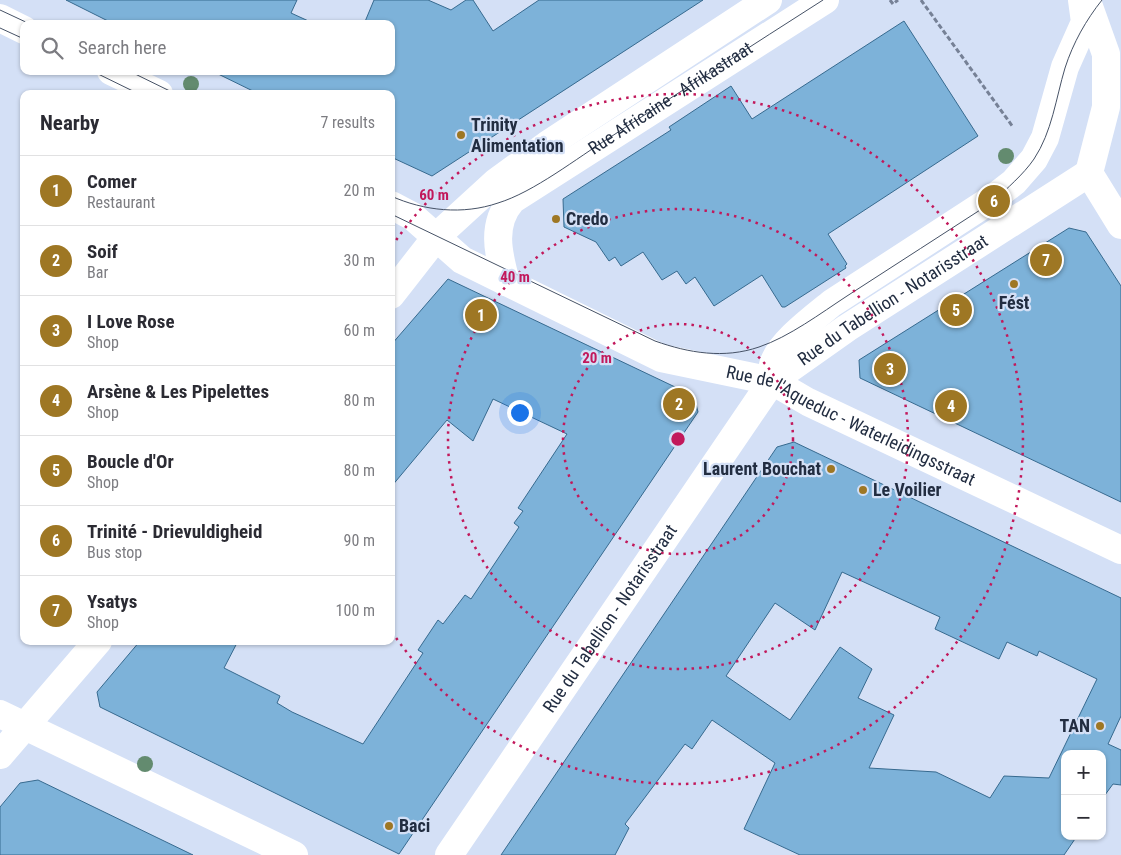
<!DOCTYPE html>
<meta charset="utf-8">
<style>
:root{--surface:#fff;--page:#f7f7f7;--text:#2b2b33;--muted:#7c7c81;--line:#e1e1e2;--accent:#9e7724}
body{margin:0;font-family:"Roboto Condensed",sans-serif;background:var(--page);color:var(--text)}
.controls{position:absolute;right:15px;bottom:15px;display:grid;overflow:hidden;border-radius:10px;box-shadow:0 1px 4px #0004}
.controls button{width:45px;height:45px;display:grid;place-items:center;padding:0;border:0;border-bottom:1px solid var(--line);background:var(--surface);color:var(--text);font:25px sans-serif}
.you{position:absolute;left:519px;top:412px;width:18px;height:18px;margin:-12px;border:4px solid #fff;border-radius:50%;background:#1a73e8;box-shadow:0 0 0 8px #1a73e833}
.badge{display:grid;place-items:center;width:32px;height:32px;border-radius:50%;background:var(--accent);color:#fff;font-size:16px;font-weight:700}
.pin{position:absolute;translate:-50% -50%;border:2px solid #fff;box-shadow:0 1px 5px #0006}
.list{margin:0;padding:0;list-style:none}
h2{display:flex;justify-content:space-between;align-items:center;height:65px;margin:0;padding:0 20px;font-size:21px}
h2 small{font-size:16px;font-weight:400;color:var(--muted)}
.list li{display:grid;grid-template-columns:32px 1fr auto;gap:15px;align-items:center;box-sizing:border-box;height:70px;padding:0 20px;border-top:1px solid var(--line)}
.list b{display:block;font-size:19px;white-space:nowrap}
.list p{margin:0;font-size:16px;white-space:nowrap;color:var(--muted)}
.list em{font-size:16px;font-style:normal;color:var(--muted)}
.icon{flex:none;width:28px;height:28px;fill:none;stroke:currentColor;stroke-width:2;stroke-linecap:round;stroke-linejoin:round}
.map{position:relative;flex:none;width:1121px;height:855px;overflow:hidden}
.search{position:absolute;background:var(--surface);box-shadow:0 1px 4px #0004;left:20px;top:20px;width:375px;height:55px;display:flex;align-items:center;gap:12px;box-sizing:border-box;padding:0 18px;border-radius:10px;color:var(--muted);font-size:19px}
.panel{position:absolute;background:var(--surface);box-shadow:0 1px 4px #0004;left:20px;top:90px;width:375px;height:555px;border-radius:10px}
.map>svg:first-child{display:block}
.building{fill:#7db2d9;stroke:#376a8f;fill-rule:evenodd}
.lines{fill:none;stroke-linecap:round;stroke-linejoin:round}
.path{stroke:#768196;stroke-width:3;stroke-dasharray:5 2.5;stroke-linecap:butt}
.minor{stroke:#fff;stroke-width:28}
.tram{stroke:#465266;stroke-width:1}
.tree{fill:#638b6f}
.ring{fill:none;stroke:#c2185b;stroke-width:2.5;stroke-dasharray:2.5 5}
.poi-dot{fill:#9e7724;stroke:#d4e0f6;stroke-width:2}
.labels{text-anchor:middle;stroke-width:4.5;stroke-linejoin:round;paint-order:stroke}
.street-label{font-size:18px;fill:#222d41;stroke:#d4e0f6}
.poi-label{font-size:18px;font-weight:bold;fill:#222d41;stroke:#d4e0f6;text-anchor:start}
.centre{fill:#c2185b;stroke:#d4e0f6;stroke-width:2.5}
.ring-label{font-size:15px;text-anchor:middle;font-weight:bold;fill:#c2185b;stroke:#d4e0f6;stroke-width:4.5;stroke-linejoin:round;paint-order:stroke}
</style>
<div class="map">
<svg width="1121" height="855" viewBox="0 0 1121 855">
<rect width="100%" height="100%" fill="#d4e0f6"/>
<path class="building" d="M 66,0 L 297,0 L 291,13 L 315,24 L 114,24 Z
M 374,0 L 428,0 L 451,10 L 466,0 L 473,0 L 493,31 L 539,0 L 703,0 L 432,176 L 391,157 L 391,94 L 259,94 L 212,71 L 391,71 L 391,24 L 364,24 Z
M 904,21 L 978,136 L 828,234 L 847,264 L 845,266 L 846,268 L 785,307 L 782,307 L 762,275 L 714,306 L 695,277 L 686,284 L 677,271 L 662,280 L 643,252 L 621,266 L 615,257 L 609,261 L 596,242 L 564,227 L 563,199 L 671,130 L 669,127 L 731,86 L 752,119 Z
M 1069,228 L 1086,232 L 1121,286 L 1121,502 L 860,378 L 859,360 Z
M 448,279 L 694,396 L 698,412 L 399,854 L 100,707 L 97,692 L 140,641 L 238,641 L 224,668 L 280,696 L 277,703 L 292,712 L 363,744 L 423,653 L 418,650 L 438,620 L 443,624 L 465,595 L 471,599 L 519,527 L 514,523 L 523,511 L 518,508 L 567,434 L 493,399 L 473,441 L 447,420 L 391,487 L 391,345 Z
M 794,442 L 1121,598 L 1121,716 L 1108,744 L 1121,750 L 1121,785 L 1113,784 L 1102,799 L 1102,754 L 1065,754 L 1065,836 L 1077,836 L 1064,855 L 800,855 L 744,829 L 775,763 L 712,720 L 692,749 L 685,744 L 625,824 L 629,828 L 615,855 L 501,855 L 777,447 ZM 842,572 L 940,617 L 935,629 L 999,659 L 1007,642 L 1037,656 L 1039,651 L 1097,679 L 1049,778 L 1004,776 L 990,798 L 936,772 L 869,768 L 894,715 L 858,698 L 872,669 L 840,647 L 790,720 L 726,676 L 775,603 L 815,630 Z
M 38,780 L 193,855 L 0,855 L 0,807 L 20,783 Z"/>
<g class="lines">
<path class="path" d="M 890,0 L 893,4 L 898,0
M 921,0 L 1013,127"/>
<g class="minor">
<path d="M 1087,1 L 1106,54 L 1106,107 L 1089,173"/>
<path d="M 0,18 L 24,30"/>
<path d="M 111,71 L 159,94"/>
<path d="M 1089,173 L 1121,225"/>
<path id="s1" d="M 391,205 L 412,216 L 462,260 L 661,358 L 772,381 L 808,402 L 1121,550"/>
<path d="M 506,282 C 498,253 491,224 512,200 L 825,0"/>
<path d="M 391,295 L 437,236 L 496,182 L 547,145 L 768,0"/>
<path d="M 772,381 C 772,376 772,370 773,365 C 778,344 815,317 832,303 L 992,199 L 1014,182 L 1034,159 L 1045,138 L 1065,67 L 1085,22 L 1082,0"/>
<path d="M 0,714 L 294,855"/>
<path d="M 0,755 L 98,641"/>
<path id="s2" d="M 449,855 L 772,381 L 847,328 L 1089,173"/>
</g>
<g class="tram">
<path d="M 0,10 L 30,24"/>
<path d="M 0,28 L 24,39"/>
<path d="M 92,71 L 139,94"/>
<path d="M 129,71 L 176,94"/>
<path id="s3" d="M 391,196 C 424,211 463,215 498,203 C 534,192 577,158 609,138 C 680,92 751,46 823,0"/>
<path d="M 391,214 L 655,341 C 689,353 724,359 759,347 C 789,337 821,313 847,296 C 896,264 945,233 994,201 C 1007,188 1023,175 1034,159 C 1052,132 1056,98 1065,68 C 1073,43 1086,20 1102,0"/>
</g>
</g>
<g class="tree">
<circle cx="191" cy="84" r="8"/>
<circle cx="1006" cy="156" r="8"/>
<circle cx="145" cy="764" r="8"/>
</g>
<g class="ring">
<circle cx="678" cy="439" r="115"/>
<circle cx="678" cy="439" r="230"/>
<path d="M392 246A345 345 0 1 1 392 632"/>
</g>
<g class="poi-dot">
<circle cx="461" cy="135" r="5"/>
<circle cx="556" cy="219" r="5"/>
<circle cx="1014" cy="284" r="5"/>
<circle cx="831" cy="469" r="5"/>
<circle cx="863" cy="490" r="5"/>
<circle cx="1100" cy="726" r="5"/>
<circle cx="389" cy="826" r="5"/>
</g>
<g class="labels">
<g class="street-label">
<text dy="6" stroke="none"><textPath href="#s3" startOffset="312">Rue Africaine - Afrikastraat</textPath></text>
<text dy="6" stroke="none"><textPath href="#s2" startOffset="719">Rue du Tabellion - Notarisstraat</textPath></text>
<text dy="6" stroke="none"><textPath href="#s1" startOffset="515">Rue de l'Aqueduc - Waterleidingsstraat</textPath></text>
<text dy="6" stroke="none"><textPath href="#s2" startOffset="286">Rue du Tabellion - Notarisstraat</textPath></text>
</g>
<g class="poi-label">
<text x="471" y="131">Trinity<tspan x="471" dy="21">Alimentation</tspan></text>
<text x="566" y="225">Credo</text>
<text x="1014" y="309" text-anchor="middle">Fést</text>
<text x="821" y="475" text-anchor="end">Laurent Bouchat</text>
<text x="873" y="496">Le Voilier</text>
<text x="1090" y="732" text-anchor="end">TAN</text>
<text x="399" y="832">Baci</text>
</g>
</g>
<circle cx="678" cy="439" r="8" class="centre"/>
<g class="ring-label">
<text x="434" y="200">60 m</text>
<text x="515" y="282">40 m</text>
<text x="597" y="363">20 m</text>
</g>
</svg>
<div class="controls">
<button>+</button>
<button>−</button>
</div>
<div class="you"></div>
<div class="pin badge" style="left:481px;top:315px">1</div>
<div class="pin badge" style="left:679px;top:404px">2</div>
<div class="pin badge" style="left:890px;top:369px">3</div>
<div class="pin badge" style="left:951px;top:406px">4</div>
<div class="pin badge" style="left:956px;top:310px">5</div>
<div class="pin badge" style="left:994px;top:201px">6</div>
<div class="pin badge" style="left:1046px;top:260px">7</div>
<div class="search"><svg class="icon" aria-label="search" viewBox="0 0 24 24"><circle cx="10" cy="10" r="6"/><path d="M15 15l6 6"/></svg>Search here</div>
<section class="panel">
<h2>Nearby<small>7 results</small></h2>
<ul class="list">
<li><span class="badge">1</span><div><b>Comer</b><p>Restaurant</p></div><em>20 m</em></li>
<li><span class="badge">2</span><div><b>Soif</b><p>Bar</p></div><em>30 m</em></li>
<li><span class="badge">3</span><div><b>I Love Rose</b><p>Shop</p></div><em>60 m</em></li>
<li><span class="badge">4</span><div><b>Arsène &amp; Les Pipelettes</b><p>Shop</p></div><em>80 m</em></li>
<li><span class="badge">5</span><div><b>Boucle d'Or</b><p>Shop</p></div><em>80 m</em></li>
<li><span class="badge">6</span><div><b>Trinité - Drievuldigheid</b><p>Bus stop</p></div><em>90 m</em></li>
<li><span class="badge">7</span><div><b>Ysatys</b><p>Shop</p></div><em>100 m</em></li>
</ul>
</section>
</div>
